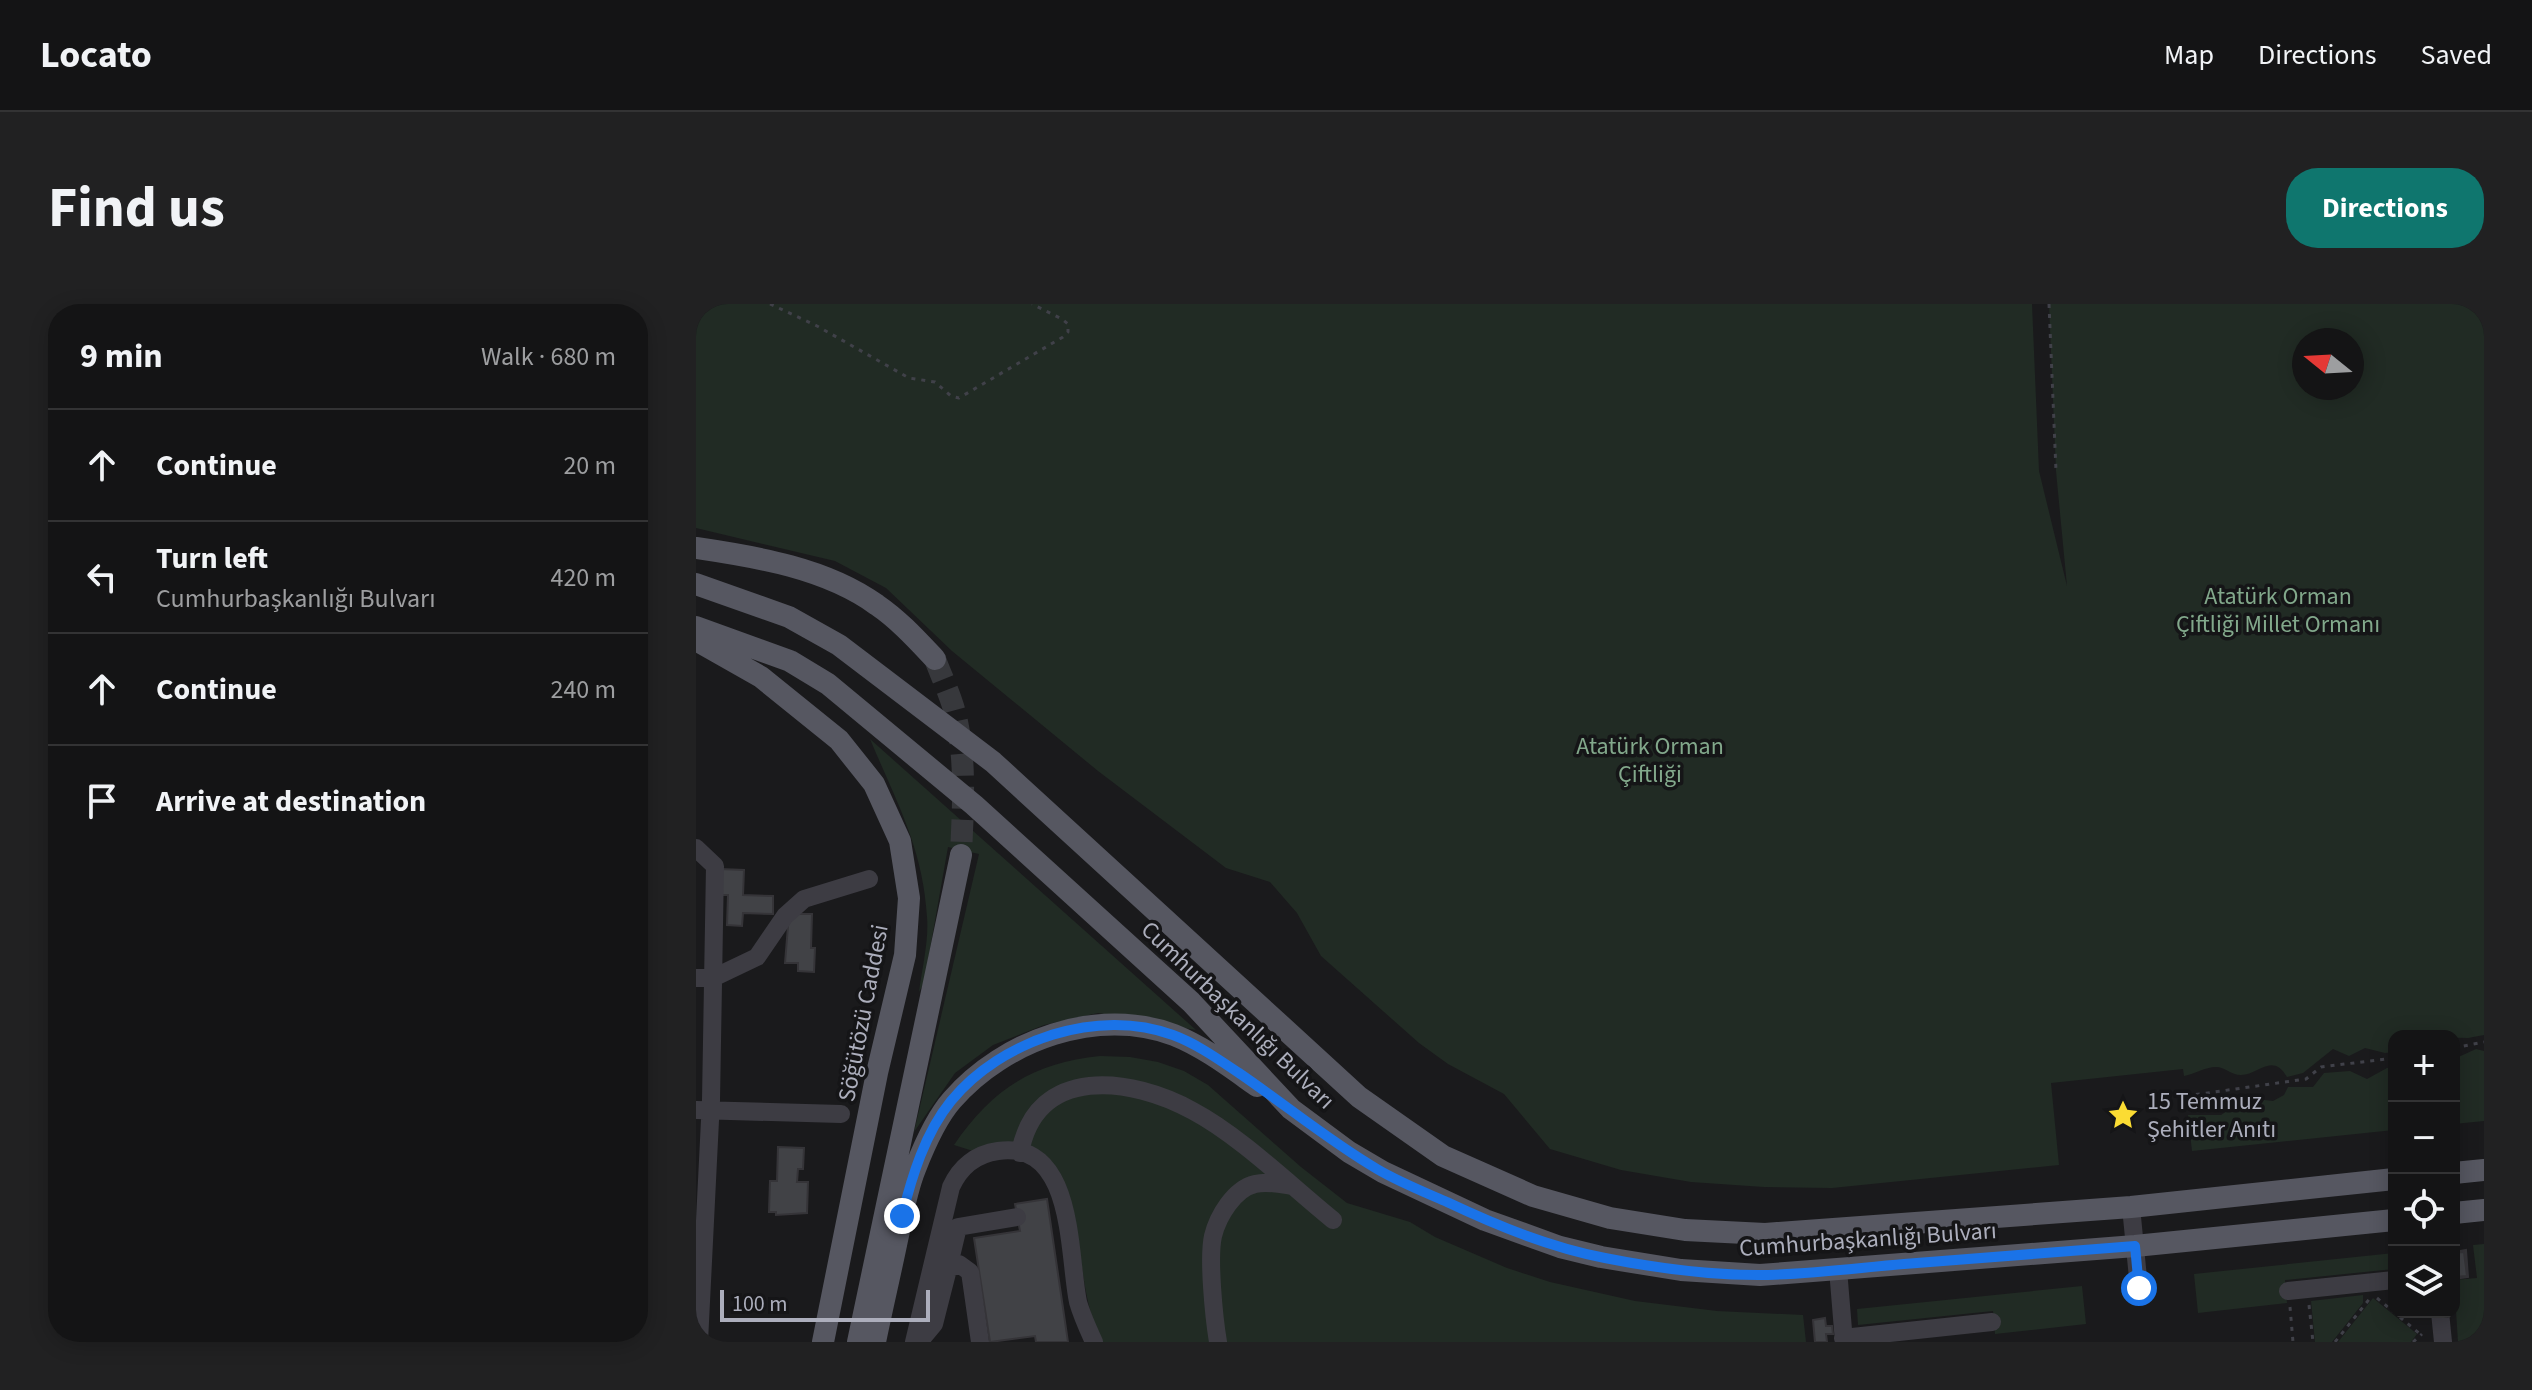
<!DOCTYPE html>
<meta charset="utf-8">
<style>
:root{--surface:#141415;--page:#212122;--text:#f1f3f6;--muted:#9d9ea0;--line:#333334;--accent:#0f766e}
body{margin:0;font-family:"Source Sans 3",sans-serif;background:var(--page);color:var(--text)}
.controls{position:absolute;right:24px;bottom:24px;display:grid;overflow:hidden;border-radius:16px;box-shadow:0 4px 20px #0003}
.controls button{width:72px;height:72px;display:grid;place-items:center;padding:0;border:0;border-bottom:2px solid var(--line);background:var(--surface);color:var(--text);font:40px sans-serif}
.compass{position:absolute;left:1596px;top:24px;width:72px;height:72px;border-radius:50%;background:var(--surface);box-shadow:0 4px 20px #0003;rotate:288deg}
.scale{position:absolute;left:24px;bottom:20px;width:210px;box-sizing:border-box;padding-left:8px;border:4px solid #acaebc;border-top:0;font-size:22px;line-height:28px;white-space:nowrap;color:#acaebc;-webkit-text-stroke:6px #151517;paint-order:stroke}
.stop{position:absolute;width:24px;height:24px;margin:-18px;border:6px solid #1a73e8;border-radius:50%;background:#fff}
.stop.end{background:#1a73e8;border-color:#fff;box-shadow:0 2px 8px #0008}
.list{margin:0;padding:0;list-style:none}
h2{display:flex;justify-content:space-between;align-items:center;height:104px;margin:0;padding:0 32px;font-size:34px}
h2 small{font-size:26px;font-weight:400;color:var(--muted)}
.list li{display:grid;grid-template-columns:52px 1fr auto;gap:24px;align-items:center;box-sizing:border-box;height:112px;padding:0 32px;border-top:2px solid var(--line)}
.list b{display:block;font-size:30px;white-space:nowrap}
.list p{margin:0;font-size:26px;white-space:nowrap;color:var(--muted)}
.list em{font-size:26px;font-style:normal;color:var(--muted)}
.icon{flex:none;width:44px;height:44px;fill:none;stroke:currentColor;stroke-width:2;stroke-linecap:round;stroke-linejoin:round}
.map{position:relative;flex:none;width:1788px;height:1038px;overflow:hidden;border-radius:32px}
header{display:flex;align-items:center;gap:48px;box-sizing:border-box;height:112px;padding:0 40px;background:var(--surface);border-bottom:2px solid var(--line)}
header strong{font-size:38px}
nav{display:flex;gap:44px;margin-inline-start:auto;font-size:28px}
.intro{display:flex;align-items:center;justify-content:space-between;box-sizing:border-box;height:192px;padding:0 48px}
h1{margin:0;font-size:56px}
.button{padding:20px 36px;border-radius:32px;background:var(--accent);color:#fff;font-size:28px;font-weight:700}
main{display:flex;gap:48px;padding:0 48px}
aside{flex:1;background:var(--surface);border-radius:32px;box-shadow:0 4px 20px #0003}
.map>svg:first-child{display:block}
.green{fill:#212b24;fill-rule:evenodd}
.building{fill:#414246;stroke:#353438;stroke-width:2}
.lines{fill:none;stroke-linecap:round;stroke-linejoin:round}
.major-tunnel{stroke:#37383c;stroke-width:22;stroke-dasharray:22 11;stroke-linecap:butt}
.path{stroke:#404149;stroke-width:3;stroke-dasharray:4 6;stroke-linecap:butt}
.minor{stroke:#3d3c43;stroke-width:18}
.major{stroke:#565761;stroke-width:22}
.route{stroke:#1a73e8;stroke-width:10}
.labels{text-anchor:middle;stroke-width:7;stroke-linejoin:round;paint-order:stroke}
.park-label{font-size:24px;fill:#82a88b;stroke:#151517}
.street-label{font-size:24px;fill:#acaebc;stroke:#151517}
.poi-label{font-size:24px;fill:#acaebc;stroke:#151517;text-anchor:start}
</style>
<header>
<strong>Locato</strong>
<nav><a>Map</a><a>Directions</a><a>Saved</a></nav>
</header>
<div class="intro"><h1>Find us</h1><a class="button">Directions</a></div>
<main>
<aside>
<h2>9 min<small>Walk · 680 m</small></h2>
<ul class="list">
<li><svg class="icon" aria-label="ahead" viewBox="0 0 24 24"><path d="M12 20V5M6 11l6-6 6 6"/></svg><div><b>Continue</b></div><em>20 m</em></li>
<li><svg class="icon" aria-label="left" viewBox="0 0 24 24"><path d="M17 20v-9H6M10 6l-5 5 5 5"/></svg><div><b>Turn left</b><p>Cumhurbaşkanlığı Bulvarı</p></div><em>420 m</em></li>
<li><svg class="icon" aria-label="ahead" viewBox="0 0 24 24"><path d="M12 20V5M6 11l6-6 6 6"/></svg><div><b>Continue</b></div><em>240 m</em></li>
<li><svg class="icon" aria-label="arrive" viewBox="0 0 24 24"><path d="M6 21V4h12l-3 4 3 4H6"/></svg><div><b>Arrive at destination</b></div></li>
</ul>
</aside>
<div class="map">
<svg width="1788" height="1038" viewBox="0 0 1788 1038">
<rect width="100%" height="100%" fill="#1a1a1c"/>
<path class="green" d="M 0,0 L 1336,0 L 1343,167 L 1371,282 L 1360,167 L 1353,0 L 1788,0 L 1788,731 L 1772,734 L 1698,732 L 1698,748 L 1689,749 L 1669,744 L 1653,752 L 1637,745 L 1607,769 L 1591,773 C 1576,748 1563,771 1545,771 C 1535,771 1529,763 1520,763 C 1509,763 1499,770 1488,772 L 1487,765 L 1355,779 L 1363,861 L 1136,884 L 1068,883 L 995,878 L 925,866 L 854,845 L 808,790 L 752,760 L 723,739 L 625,652 L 601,609 L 574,578 L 530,564 L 402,467 L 256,347 L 190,284 L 139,257 L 0,224 ZM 1608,36 L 1656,36 L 1656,84 L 1608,84 Z
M 174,435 L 500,726 L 402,709 L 348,721 L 297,741 L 259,769 L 218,828 L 283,550 L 252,543 L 228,679 L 223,688 C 226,664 233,637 231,613 C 227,544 200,497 174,435 Z
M 1780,745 L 1788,747 L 1788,817 L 1758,820 L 1758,755 Z
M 404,752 L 434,753 L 462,758 L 488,767 L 512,781 L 605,863 L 651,899 L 714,918 L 739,933 L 811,964 L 854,978 L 939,997 L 1021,1007 L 1107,1011 L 1110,1038 L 407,1038 C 376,985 392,896 354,857 L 277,847 L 258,841 C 296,785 337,759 404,752 Z
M 1698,763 L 1698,826 L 1496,847 L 1492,811 L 1525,811 L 1551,794 L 1577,797 L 1588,791 L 1592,783 L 1617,783 L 1628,769 L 1654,767 L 1671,775 L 1691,764 Z
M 1788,940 L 1788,1038 L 1762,1038 L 1758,976 L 1781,974 L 1777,941 Z
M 1698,949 L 1698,965 L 1589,976 L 1591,999 L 1502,1009 L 1498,970 Z
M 1386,982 L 1390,1020 L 1299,1030 L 1297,1007 L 1162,1021 L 1161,1005 Z
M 1667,991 L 1667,999 L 1636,1038 L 1619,1038 L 1615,997 Z
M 1677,994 L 1721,1030 L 1715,1038 L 1642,1038 Z"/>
<path class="building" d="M 24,565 L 48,566 L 47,591 L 77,592 L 77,610 L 47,609 L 46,622 L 31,621 L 32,591 L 24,591 Z
M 93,610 L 116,610 L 115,644 L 119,644 L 118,668 L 102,667 L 102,659 L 89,659 Z
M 82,843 L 108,844 L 107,865 L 102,865 L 101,878 L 112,878 L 111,909 L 80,911 L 80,908 L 73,908 L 74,877 L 81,877 Z
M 351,895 L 372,1038 L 340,1038 L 339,1032 L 294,1038 L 278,934 L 324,927 L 319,900 Z
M 1770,946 L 1772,973 L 1758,975 L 1758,948 Z
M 1768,948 L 1771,972 L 1758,973 L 1758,949 Z
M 1129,1014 L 1130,1022 L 1136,1022 L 1137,1030 L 1130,1030 L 1131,1038 L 1119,1038 L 1117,1016 Z"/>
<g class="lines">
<path class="major-tunnel" d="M 239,355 C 245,371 252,386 257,402 C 271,449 267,502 265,551"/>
<path class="path" d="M 74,0 L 121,22 L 213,74 L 239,78 L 255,92 L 263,94 L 367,33 L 372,28 L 372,20 L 366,15 L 336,0
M 1353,0 L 1360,167
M 1758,744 L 1788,738
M 1490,792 L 1610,775 L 1625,763 L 1698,754
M 1681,994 L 1724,1030
M 1613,1001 L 1617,1038
M 1594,1003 L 1597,1038
M 1639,1038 L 1675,993
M 1717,1038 L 1726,1030"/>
<path class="minor" d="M 0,544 L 19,562 L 15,796 L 3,1038
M 0,674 L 17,674 L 61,653 L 89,612 L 108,595 L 173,575
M 0,806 L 145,810
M 324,849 C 340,760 436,773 497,807 C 544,832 595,882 637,916
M 1435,903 L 1443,984
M 252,965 L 262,923 L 321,913
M 1142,965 L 1148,1038
M 1592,987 L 1698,976
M 1744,1008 L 1747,1038
M 1147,1034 L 1296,1018
M 218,1038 L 255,883 C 264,863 280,850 302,847 C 379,836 372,950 382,998 C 386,1012 392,1025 398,1038
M 223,1038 L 238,1020 L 252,965 L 263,960 L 274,968 L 284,1038
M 522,1038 C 518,1014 512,954 517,932 C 522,912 538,885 559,880 C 571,877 584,880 596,882"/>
<path class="major" d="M 0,244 C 61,253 130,264 181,301 C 203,316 221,336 239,355
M 0,280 L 93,313 L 143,341 L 297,458 L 663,793 L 747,852 L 837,892 L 914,914 L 989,926 L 1069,930 L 1435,903 L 1698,875
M 0,323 L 94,357 L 132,380 L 278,501 L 495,698 L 595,805 L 653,848 L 687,868 L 789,916 L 864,943 L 905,953 L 985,966 L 1064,971 L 1439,942 L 1698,916
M 0,336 L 65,373 L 143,436 L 178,480 L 204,537 L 213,594 L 209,651 L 181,769 L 127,1038
M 1758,869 L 1788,866
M 1758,909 L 1788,906
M 162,1038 L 265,551
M 179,1038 C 186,1004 194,970 201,936 C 206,913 210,887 219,865 C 228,842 240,814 256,796 C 308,736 402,702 478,731 C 508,743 534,763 561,782"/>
</g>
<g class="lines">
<path class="route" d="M 206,912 C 216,872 229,829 255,797 C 305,736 402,703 477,731 C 501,740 522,755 543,769 C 590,801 633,837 681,865 C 703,878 728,888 751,898 C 802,922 853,943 909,954 C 959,964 1010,971 1062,971 C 1110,971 1160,964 1208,960 C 1285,954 1362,948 1439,942 L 1443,984"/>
</g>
<defs>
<g id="sight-bare" transform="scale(2.4)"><path d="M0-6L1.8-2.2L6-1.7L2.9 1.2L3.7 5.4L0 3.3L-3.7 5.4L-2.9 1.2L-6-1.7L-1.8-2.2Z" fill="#fbdc33" stroke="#151517" stroke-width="2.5" paint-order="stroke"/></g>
</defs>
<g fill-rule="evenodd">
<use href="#sight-bare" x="1427" y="811"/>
</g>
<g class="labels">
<g class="park-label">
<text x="1582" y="300">Atatürk Orman<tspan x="1582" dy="28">Çiftliği Millet Ormanı</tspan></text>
<text x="954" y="450">Atatürk Orman<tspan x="954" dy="28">Çiftliği</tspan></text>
</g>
<g class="street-label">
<text transform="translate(167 709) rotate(-79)" y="8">Söğütözü Caddesi</text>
<text transform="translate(542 711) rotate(44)" y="8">Cumhurbaşkanlığı Bulvarı</text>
<text transform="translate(1172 935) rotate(-4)" y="8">Cumhurbaşkanlığı Bulvarı</text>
</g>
<g class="poi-label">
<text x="1451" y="805">15 Temmuz<tspan x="1451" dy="28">Şehitler Anıtı</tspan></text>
</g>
</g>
</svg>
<div class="controls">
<button>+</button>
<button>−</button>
<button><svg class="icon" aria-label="locate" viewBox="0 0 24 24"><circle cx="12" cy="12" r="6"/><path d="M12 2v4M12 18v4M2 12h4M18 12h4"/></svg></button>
<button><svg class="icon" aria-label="layers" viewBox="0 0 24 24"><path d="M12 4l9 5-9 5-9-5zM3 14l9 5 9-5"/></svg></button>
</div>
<svg class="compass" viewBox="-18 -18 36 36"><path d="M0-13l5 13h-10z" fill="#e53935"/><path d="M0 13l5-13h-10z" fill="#9d9ea0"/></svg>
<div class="scale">100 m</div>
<div class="stop" style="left:1443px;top:984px"></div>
<div class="stop end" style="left:206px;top:912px"></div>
</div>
</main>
